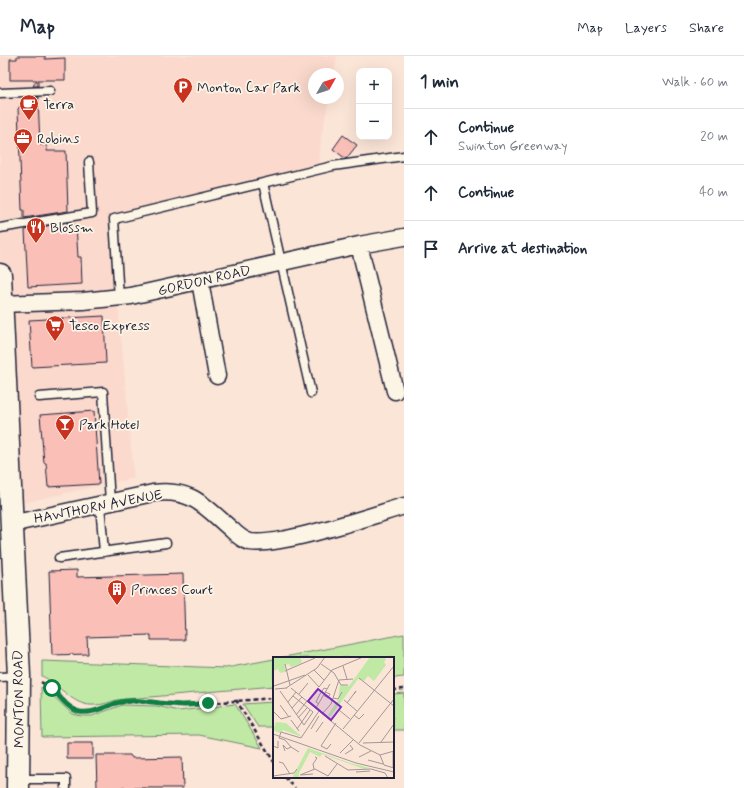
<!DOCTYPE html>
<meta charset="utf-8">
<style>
:root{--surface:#fff;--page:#f2f2f3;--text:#1f2937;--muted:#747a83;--line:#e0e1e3}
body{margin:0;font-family:Mynerve,sans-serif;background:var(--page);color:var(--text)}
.controls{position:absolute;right:12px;top:12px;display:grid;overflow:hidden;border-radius:8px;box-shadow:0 4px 16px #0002}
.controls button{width:36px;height:36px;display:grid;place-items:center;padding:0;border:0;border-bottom:1px solid var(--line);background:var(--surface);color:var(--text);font:20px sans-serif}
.compass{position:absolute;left:308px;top:12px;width:36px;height:36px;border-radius:50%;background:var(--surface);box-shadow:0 4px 16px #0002;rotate:51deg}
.stop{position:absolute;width:12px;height:12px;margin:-9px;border:3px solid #0b8043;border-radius:50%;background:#fff}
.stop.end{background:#0b8043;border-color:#fff;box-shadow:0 1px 4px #0008}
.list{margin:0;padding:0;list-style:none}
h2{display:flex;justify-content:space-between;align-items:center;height:52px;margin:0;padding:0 16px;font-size:17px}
h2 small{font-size:13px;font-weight:400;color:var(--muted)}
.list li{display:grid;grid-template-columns:26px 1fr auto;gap:12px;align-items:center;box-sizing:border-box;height:56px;padding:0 16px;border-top:1px solid var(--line)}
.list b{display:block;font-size:15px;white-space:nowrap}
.list p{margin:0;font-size:13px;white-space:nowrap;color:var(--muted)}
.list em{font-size:13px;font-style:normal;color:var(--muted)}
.icon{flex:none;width:22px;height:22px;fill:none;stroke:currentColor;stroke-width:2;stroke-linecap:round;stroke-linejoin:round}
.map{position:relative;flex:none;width:404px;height:732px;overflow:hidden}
header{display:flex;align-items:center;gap:24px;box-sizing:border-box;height:56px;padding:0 20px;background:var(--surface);border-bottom:1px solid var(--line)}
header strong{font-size:19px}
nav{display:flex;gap:22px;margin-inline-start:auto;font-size:14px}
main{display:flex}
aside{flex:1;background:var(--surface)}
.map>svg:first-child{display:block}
.built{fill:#fbdacd}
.green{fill:#c0e9a5;stroke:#718670}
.building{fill:#fabfb7;stroke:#22223b}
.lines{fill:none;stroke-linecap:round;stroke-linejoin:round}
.lane-casing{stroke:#22223b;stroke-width:11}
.street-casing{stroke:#22223b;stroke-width:19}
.secondary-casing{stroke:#22223b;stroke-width:25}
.path{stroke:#22223b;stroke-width:2.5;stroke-dasharray:4 3;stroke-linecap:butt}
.lane{stroke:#fcf5e5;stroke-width:8}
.street{stroke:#fcf5e5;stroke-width:16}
.secondary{stroke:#fcf5e5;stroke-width:22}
.route{stroke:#0b8043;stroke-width:5}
.labels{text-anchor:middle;stroke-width:3.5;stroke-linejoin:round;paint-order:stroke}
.poi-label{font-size:14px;fill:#22223b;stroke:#fcf5e5;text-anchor:start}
.street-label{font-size:14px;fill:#22223b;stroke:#fcf5e5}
.inset-road{fill:none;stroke:#a49799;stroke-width:1}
.view{fill:#7b2cbf;fill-opacity:0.15;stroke:#7b2cbf;stroke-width:2}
.inset-edge{fill:none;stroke:#22223b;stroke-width:2}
</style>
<header>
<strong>Map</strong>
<nav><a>Map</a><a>Layers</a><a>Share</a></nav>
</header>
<main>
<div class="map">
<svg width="404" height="732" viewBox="0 0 404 732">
<rect width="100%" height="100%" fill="#fbe5d7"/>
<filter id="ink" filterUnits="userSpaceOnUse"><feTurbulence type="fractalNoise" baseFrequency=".025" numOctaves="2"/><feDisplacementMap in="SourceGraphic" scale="8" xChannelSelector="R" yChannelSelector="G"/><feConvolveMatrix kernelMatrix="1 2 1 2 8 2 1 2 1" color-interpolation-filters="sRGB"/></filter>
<g filter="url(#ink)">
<path class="built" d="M 0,0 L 337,0 L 334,18 L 314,18 L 314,42 L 329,42 L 321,83 L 319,110 L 110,160 L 134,422 L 0,452 Z"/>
<path class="green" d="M 404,578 L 404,621 L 393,622 L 393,602 L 279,602 Z
M 274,603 L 274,630 L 117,644 C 110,646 103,649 95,649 C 73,651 61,629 42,620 L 42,605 L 226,612 Z
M 41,631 L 50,637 L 68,654 L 73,658 L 81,660 L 92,660 L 122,649 L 157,650 L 179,655 L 235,648 L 262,692 L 199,679 L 42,681 Z
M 404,637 L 404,674 L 393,674 L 393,638 Z
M 274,646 L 274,671 L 258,671 L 243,648 Z"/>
<path class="building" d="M 17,0 L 45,0 L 45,3 L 65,2 L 65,24 L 38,24 L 38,30 L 33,30 L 37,24 L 10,24 L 10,3 L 17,3 Z
M 26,41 L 38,41 L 40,89 L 47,89 L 47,95 L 66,95 L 68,155 L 24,162 L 24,154 L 22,154 L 18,53 Z
M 343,79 L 357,89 L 346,103 L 333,93 Z
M 68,166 L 68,169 L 76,169 L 78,201 L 81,201 L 82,228 L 28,231 L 25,174 Z
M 104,260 L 106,307 L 32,311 L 29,264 Z
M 94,355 L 99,428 L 48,431 L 46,407 L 44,407 L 40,359 Z
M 77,514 L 77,521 L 183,518 L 185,584 L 151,584 L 151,579 L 87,581 L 88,598 L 52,599 L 49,515 Z
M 67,687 L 93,687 L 93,703 L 67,703 Z
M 96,699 L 130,699 L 132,702 L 182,701 L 183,732 L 97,732 Z"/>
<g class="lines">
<g class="lane-casing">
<path id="lane" d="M 0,37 L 50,35
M 263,127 L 311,337
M 0,172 L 92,157 L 89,106
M 119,242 L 114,163 L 333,110 L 404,100
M 39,341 L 103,336 L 110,446
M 100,449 L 104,496
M 59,502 L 166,487
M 0,621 L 19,620
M 19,723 L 66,723 L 66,732"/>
</g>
<g class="street-casing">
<path id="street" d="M 359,189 L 395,335
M 200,225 L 217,320
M 1,248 L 83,245 L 131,240 L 359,189 L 404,181
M 11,468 L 153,437 C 193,432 205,451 232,474 C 237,479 243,484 250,486 C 262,488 275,485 286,483 C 327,475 365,462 404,450"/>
</g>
<g class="secondary-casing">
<path id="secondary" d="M 0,219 L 19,620 L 18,732"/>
</g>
<path class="path" d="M 41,626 L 52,633 L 69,650 L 80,656 L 91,656 L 117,647 L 128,646 L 151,646 L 184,649 L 274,642
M 393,634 L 404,633
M 236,644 L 274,706
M 285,721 L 295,732"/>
<use href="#lane" class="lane"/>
<use href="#street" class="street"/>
<use href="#secondary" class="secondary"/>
</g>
</g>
<g class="lines" filter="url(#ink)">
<path class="route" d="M 52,632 C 59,640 69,654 80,656 C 93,658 104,651 116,647 C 138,641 161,649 184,649 C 192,649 200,648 208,647"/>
</g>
<defs>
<g id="parking-pin" transform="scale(1)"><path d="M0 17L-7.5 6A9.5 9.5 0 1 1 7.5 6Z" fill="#c8321e" stroke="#fcf5e5"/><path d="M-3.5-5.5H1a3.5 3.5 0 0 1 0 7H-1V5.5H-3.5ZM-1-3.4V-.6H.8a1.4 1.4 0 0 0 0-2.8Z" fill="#fff"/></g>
<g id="cafe-pin" transform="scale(1)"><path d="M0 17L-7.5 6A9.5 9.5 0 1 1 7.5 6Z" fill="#c8321e" stroke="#fcf5e5"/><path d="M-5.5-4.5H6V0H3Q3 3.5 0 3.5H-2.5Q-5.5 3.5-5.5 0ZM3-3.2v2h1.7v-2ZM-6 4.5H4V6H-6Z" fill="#fff"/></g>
<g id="office-pin" transform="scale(1)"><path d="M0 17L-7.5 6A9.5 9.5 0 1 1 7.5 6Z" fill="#c8321e" stroke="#fcf5e5"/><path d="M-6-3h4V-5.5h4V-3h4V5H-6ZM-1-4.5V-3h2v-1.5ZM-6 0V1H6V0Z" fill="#fff"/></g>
<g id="restaurant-pin" transform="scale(1)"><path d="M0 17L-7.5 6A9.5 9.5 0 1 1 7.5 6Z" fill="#c8321e" stroke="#fcf5e5"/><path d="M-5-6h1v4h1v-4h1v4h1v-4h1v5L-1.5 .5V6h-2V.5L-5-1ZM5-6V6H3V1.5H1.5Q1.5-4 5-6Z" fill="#fff"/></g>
<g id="supermarket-pin" transform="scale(1)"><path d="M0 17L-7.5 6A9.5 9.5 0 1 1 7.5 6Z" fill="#c8321e" stroke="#fcf5e5"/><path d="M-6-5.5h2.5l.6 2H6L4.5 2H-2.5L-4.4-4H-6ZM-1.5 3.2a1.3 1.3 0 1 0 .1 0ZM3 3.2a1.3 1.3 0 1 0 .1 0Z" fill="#fff"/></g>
<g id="bar-pin" transform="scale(1)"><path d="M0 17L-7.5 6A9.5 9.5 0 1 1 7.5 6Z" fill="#c8321e" stroke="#fcf5e5"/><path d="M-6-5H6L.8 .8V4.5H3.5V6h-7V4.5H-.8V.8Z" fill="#fff"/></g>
<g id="building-pin" transform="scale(1)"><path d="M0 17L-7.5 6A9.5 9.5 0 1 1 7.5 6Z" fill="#c8321e" stroke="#fcf5e5"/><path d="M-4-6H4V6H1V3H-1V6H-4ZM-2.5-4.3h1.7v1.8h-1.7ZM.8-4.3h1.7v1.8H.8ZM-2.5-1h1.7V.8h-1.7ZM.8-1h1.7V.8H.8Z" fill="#fff"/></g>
</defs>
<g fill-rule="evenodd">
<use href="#parking-pin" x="183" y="31"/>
<use href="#cafe-pin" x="29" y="48"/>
<use href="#office-pin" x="23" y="82"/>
<use href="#restaurant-pin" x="36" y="171"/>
<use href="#supermarket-pin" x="55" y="269"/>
<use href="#bar-pin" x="65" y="368"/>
<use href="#building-pin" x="117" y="533"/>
</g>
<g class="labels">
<g class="poi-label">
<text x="197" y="36">Monton Car Park</text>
<text x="43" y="53">Terra</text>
<text x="37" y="87">Robins</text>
<text x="50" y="176">Blossm</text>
<text x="69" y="274">Tesco Express</text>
<text x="79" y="373">Park Hotel</text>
<text x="131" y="538">Princes Court</text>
</g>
<g class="street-label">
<text transform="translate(204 224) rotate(-13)" y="5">GORDON ROAD</text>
<text transform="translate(98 450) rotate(-11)" y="5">HAWTHORN AVENUE</text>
<text transform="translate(18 643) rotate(-91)" y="5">MONTON ROAD</text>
</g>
</g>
<g transform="translate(273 601)">
<rect width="121" height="121" fill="#fbe5d7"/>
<path d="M 0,0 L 27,0 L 29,6 L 18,10 L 16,7 L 12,8 L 12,15 L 7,16 L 5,12 L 0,14 ZM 97,0 L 111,0 L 113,2 L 111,5 L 113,8 L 101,24 L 95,19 L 91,24 L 85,22 L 57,60 L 55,58 L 65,43 L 67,28 L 76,29 ZM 3,65 L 13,66 L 29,80 L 10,73 L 7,76 L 0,73 ZM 35,91 L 77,106 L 97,111 L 91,112 L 49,97 L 47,100 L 37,95 L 26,116 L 26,121 L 19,121 Z" fill="#c0e9a5"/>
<path class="inset-road" d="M 12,7 L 17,28M 48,7 L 61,16 L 68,28 L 75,28M 70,9 L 74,22M 41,13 L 51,23M 12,14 L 42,1M 35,18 L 46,30 L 59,13 L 90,0M 86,21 L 121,49M 66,23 L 80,22M 1,29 L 32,18M 13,31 L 44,11 L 52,0M 18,31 L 87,88 L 107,98 L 121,94M 2,32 L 14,31M 7,34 L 31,68 L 40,55 L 20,39M 26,37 L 35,26M 50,38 L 55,41 L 57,37 L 52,35M 60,41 L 65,42 L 69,35M 71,43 L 84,54M 15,45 L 23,35M 74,46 L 83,34 L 81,37M 46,47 L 43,45 L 47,37 L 51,31 L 54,32M 7,48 L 16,60M 19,51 L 29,40M 43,51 L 57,27M 66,53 L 77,62M 0,54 L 8,62 L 18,59M 50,56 L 58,47 L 66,23M 23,58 L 34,44M 81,58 L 86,62 L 91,57M 25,61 L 34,51M 18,63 L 26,74M 24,72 L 37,53M 38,72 L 46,59M 70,72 L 121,9M 43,75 L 50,65M 0,77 L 83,106 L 121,115M 108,85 L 121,67M 86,86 L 121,42M 90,86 L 121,85M 58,87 L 54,92 L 48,89 L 63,66M 0,89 L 5,91 L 5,84M 18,90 L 12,83 L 6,81 L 8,75 L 28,81 L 46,54M 12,94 L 10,88 L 14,92 L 18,90 L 26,95M 67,96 L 80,83M 72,97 L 80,92 L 77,88M 107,98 L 111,108 L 121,111M 52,99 L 75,113 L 98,112 L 112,116 L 115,121M 86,100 L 98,94M 95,103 L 110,107M 6,105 L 10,106 L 17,117M 120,111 L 120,94M 41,112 L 40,107 L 44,101 L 42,100M 83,115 L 97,114M 27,118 L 42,112 L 55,119 L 64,107M 28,118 L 40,117M 0,119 L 21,116 L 24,112"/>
<path class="view" d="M 45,32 L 68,50 L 58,63 L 35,44 Z"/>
<rect width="121" height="121" class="inset-edge"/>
</g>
</svg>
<div class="controls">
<button>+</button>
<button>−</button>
</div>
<svg class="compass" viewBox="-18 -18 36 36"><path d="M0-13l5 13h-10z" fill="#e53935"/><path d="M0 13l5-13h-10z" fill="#747a83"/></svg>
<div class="stop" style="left:52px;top:632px"></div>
<div class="stop end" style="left:208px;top:647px"></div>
</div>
<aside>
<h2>1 min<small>Walk · 60 m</small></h2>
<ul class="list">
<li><svg class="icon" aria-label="ahead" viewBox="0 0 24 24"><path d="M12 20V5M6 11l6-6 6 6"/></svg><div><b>Continue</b><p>Swinton Greenway</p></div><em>20 m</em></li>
<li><svg class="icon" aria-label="ahead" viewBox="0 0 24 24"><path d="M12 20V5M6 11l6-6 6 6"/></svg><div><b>Continue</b></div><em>40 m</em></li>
<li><svg class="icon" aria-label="arrive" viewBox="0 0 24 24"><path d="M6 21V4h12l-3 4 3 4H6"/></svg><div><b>Arrive at destination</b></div></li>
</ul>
</aside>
</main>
